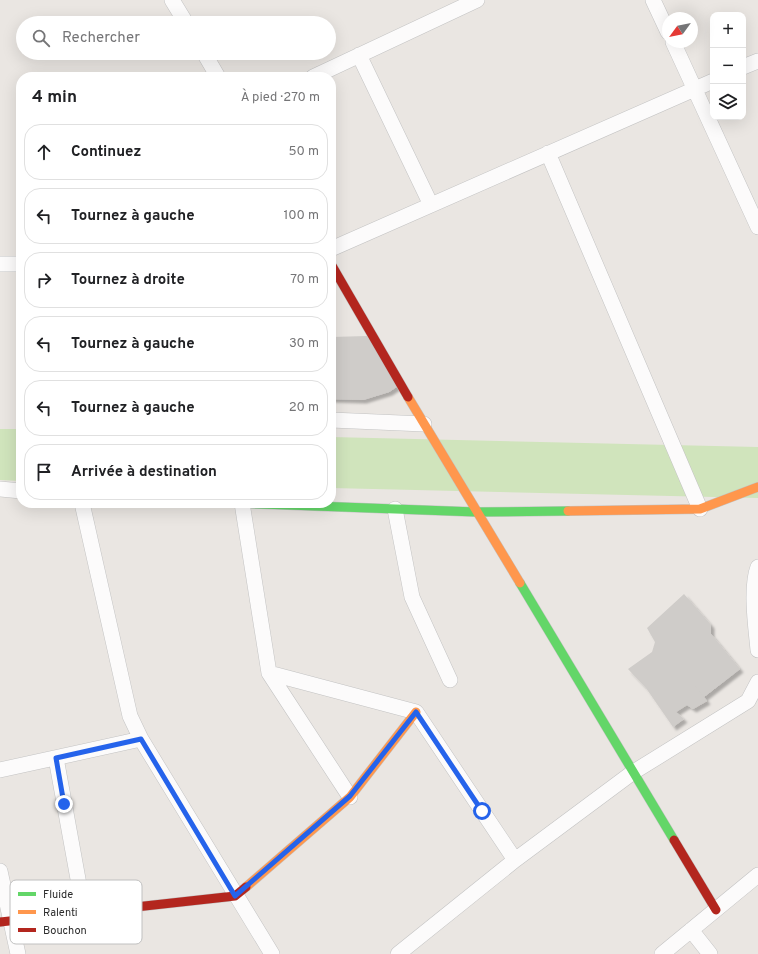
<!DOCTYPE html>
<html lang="fr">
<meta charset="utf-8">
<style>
:root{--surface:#fff;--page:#f6f6f6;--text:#202124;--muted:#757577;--line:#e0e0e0}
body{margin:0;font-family:Overpass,sans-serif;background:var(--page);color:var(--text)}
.controls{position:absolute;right:12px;top:12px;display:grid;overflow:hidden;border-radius:8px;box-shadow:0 4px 16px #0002}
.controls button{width:36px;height:36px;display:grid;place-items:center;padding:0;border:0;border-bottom:1px solid var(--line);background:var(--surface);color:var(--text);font:20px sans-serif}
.compass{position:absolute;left:662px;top:12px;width:36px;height:36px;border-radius:50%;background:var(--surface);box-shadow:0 4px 16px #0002;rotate:237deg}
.stop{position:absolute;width:12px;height:12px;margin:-9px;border:3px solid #2563eb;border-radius:50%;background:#fff}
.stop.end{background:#2563eb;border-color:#fff;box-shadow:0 1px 4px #0008}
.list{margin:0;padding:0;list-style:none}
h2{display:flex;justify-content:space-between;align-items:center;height:52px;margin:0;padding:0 16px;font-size:17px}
h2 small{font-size:13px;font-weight:400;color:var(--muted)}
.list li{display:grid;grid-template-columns:26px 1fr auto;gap:12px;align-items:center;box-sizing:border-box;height:56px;margin:0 8px 8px;padding:0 8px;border:1px solid var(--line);border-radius:16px}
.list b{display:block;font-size:15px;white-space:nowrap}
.list em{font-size:13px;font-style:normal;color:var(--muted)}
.icon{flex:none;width:22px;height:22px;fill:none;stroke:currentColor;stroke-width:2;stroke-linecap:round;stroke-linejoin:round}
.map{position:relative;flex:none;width:758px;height:954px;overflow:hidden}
.search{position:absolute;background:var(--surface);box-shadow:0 4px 16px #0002;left:16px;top:16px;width:320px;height:44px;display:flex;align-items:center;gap:10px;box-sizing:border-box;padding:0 14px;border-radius:22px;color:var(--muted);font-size:15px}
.panel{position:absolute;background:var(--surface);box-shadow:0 4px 16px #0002;left:16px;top:72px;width:320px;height:436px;border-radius:16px}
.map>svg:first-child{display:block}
.green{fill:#d0e4bc}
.building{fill:#cfccc9;filter:url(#shadow)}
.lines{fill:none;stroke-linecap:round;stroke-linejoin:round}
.street-casing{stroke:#c3c3c3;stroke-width:16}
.fast-casing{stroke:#c3c3c3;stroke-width:10}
.slow-casing{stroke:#c3c3c3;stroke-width:10}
.jam-casing{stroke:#c3c3c3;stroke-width:10}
.street{stroke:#fcfbfb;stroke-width:15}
.fast{stroke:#63d668;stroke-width:9}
.slow{stroke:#ff974d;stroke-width:9}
.jam{stroke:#b3261e;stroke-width:9}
.route{stroke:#2563eb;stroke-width:5}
.key{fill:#fff;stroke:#c0c0c0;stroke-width:1}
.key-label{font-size:11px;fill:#2c2c2c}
</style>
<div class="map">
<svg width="758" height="954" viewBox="0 0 758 954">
<defs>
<filter id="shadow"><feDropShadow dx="3.5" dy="3.5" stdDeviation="1" flood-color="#0004"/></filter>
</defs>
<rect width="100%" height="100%" fill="#eae6e2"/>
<path class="green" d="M 0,429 L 21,429 L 21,481 L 0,480 Z
M 331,437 L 758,447 L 758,498 L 331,488 Z"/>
<path class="building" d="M 367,336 L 398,386 L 389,392 L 363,400 L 331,399 L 331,337 Z
M 684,594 L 711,625 L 711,634 L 740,669 L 704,697 L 693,683 L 707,701 L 693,709 L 687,705 L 676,712 L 684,719 L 673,727 L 646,688 L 628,669 L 652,652 L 655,642 L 647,628 Z"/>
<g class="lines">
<g class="street-casing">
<path id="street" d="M 172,0 L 186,23
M 653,0 L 668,32
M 673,42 L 758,227
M 204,53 L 218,77
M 359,55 L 431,205
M 743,67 L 758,61
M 313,77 L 477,0
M 548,153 L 700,509
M 331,249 L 713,81
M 0,264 L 21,264
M 331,420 L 424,424
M 0,489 L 21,491
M 82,503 L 130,716 L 141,739 L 272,954
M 242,503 L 269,673 L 350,797
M 395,509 L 412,597 L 450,680
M 758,567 C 750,588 756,628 758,650
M 269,673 L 416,712 L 515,860
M 56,758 L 84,912
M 0,770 L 141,739
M 0,871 L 18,954
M 691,930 L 710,954
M 398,954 L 515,860 L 632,773 L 748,701 L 758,682
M 662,954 L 758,875"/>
</g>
<g class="fast-casing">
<path id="fast" d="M 235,503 L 476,512 L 568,511
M 520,583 L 674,840"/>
</g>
<g class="slow-casing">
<path id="slow" d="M 408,397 L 520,583
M 568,511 L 700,509 L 758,487
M 246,887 L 350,797 L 416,712"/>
</g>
<g class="jam-casing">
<path id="jam" d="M 331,264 L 408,397
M 674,840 L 716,910
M 0,922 L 235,896 L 246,887"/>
</g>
<use href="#street" class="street"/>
<use href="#fast" class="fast"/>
<use href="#slow" class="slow"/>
<use href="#jam" class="jam"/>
</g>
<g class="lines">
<path class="route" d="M 64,804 L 56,758 L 141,739 L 235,896 L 350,796 L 416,712 L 482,811"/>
</g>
<rect x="10" y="880" width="132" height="64" rx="6" class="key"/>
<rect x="18" y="892" width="18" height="4" fill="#63d668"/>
<rect x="18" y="910" width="18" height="4" fill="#ff974d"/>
<rect x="18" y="928" width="18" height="4" fill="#b3261e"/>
<g class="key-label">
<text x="43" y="898">Fluide</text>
<text x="43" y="916">Ralenti</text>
<text x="43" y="934">Bouchon</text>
</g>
</svg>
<div class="controls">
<button>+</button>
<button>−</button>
<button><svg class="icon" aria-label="layers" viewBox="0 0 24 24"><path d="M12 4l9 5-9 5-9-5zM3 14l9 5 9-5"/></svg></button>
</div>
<svg class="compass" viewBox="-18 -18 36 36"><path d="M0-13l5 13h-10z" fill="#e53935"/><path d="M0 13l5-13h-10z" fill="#757577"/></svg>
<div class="stop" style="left:482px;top:811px"></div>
<div class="stop end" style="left:64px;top:804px"></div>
<div class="search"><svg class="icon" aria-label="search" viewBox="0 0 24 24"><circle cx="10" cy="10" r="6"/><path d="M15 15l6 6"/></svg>Rechercher</div>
<section class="panel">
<h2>4 min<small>À pied · 270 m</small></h2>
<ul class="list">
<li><svg class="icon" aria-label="ahead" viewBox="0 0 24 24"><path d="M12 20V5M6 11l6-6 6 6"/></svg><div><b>Continuez</b></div><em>50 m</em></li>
<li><svg class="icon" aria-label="left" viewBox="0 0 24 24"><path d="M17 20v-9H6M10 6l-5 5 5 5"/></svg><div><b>Tournez à gauche</b></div><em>100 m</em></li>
<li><svg class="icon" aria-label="right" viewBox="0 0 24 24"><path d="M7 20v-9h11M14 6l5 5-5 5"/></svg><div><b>Tournez à droite</b></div><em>70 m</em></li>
<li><svg class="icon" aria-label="left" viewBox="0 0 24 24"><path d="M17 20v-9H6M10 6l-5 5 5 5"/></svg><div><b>Tournez à gauche</b></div><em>30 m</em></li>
<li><svg class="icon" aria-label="left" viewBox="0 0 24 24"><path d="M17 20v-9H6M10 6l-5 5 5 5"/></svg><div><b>Tournez à gauche</b></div><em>20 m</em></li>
<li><svg class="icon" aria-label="arrive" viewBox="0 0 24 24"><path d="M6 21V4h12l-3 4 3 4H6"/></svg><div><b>Arrivée à destination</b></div></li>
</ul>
</section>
</div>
